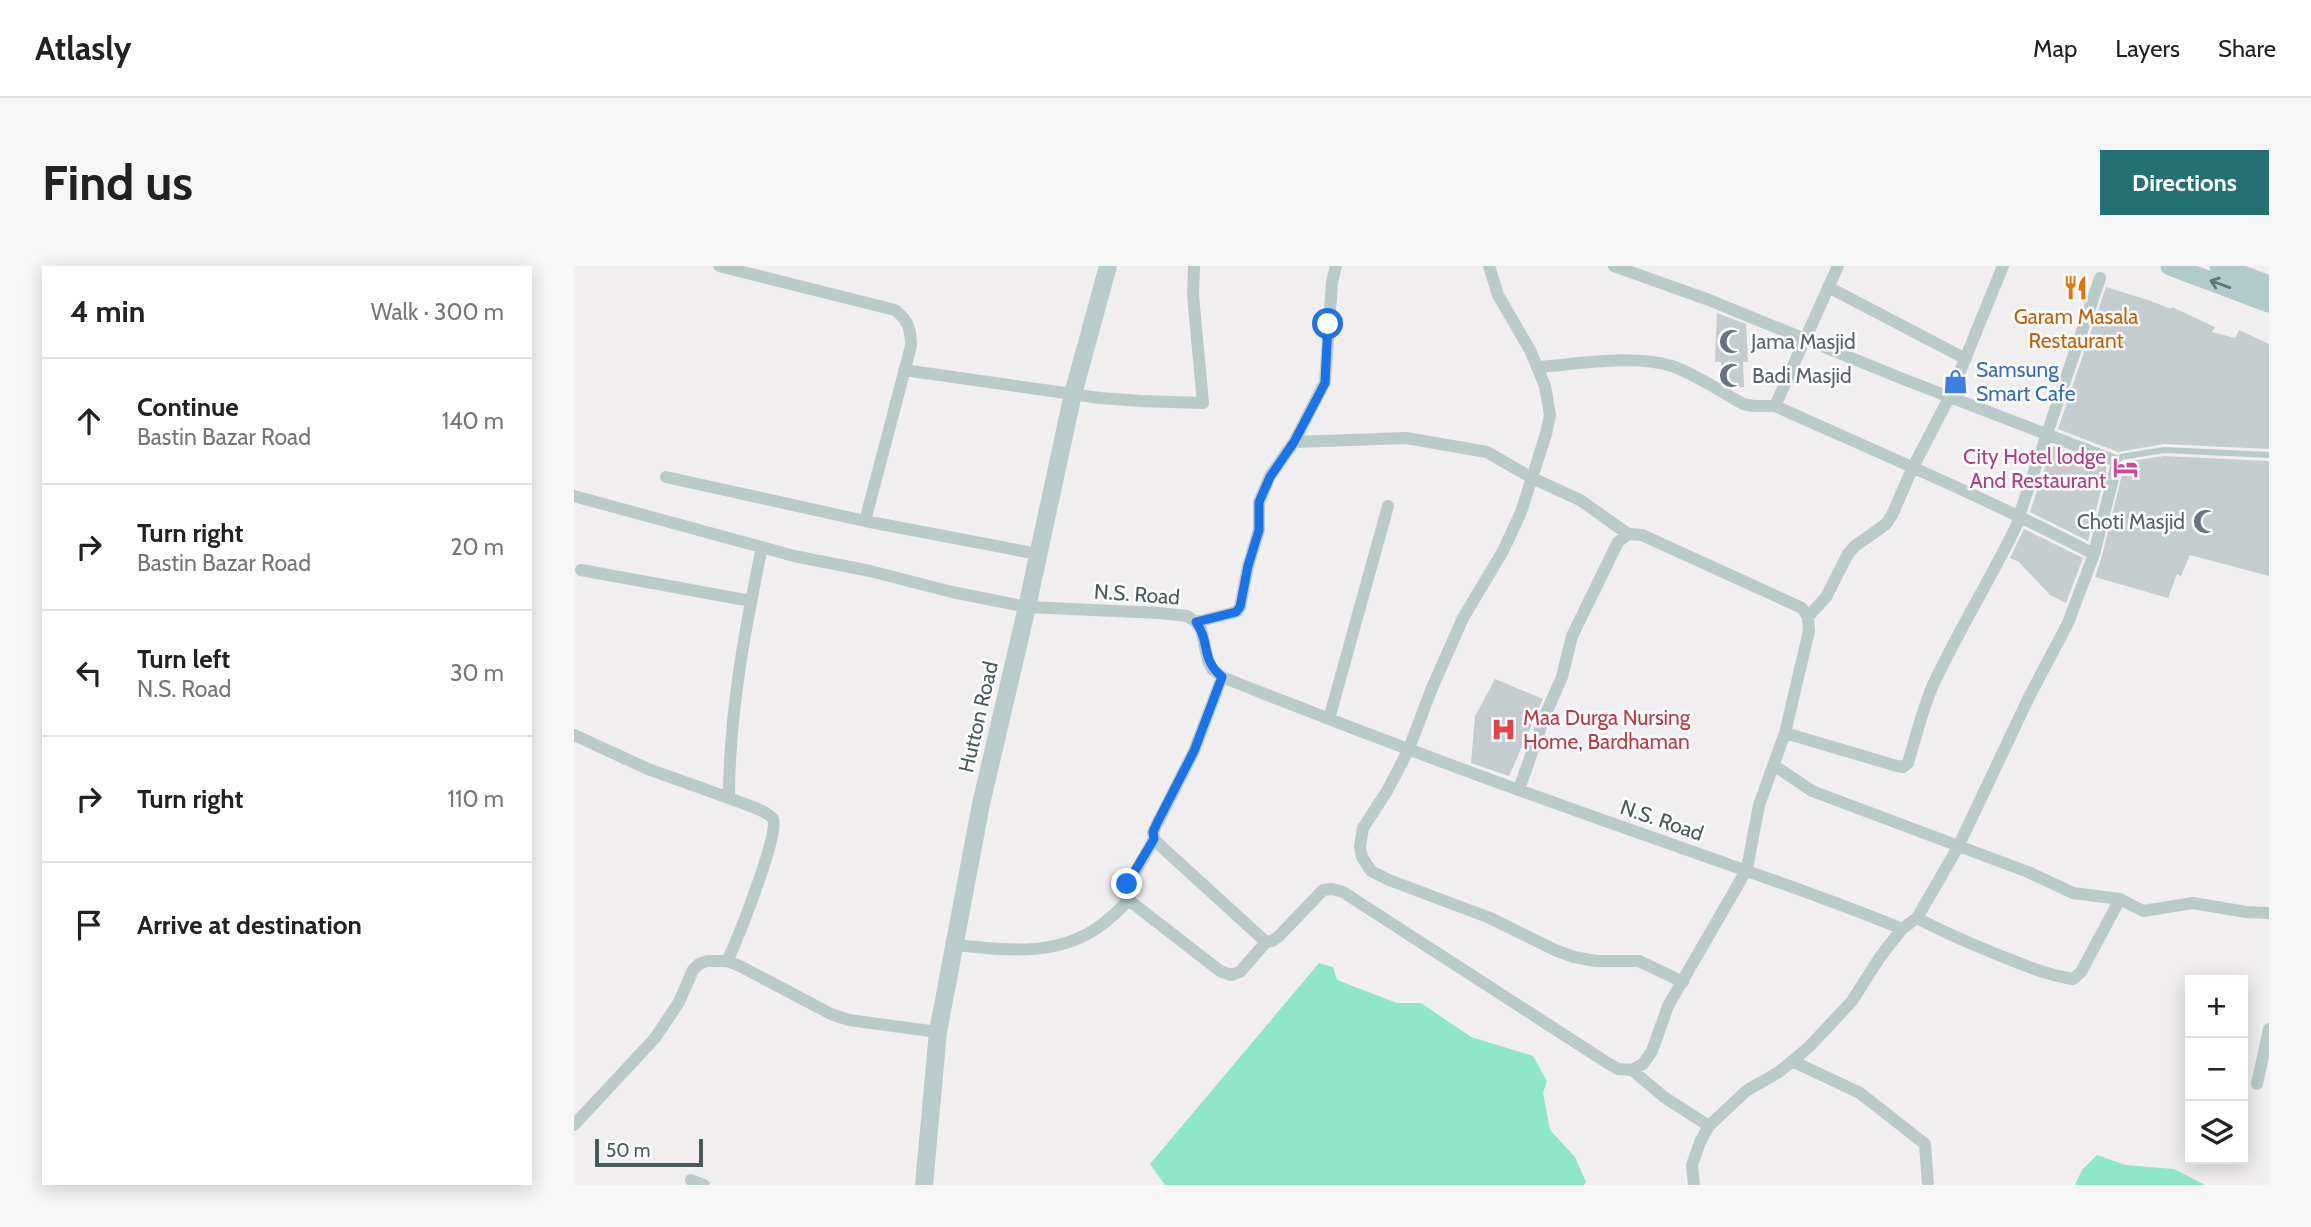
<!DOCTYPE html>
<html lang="en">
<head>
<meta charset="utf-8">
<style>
	body { margin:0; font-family:Cabin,sans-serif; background:#f6f6f6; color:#222 }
	.controls { position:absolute; right:21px; bottom:21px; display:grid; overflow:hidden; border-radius:0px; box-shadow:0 4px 18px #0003 }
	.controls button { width:63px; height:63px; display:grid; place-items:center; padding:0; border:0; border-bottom:2px solid #e0e0e0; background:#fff; color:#222; font:35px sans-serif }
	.scale { position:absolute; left:21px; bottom:18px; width:108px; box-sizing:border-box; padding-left:7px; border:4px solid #475a59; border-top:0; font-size:19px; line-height:24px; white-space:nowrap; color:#475a59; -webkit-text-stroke:5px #fff; paint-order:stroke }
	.stop { position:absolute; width:21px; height:21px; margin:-16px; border:5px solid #1a73e8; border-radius:50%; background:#fff }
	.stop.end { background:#1a73e8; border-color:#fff; box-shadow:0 2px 7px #0008 }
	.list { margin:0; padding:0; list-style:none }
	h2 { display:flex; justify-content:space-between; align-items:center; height:91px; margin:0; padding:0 28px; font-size:30px }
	h2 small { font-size:23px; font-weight:400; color:#767676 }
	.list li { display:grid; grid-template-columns:46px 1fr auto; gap:21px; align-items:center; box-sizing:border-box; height:126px; padding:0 28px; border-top:2px solid #e0e0e0 }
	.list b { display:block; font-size:26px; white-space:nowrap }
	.list p { margin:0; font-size:23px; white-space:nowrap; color:#767676 }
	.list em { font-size:23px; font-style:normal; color:#767676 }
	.icon { flex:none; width:38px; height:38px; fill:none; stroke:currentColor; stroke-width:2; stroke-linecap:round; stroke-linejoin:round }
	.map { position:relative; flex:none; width:1695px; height:919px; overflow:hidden; border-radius:0px }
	header { display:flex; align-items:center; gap:42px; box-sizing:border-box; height:98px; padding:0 35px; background:#fff; border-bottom:2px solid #e0e0e0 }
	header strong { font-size:33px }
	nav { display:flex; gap:38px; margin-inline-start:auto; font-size:24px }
	.intro { display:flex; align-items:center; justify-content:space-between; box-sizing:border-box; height:168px; padding:0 42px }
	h1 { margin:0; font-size:49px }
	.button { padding:18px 32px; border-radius:0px; background:#237173; color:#fff; font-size:24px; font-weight:700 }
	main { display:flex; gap:42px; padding:0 42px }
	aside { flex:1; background:#fff; border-radius:0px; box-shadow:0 4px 18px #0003 }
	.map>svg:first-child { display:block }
</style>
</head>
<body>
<header>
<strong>Atlasly</strong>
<nav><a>Map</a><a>Layers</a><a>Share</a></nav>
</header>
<div class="intro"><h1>Find us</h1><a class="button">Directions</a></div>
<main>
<aside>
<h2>4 min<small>Walk · 300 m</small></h2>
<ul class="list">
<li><svg class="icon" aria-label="ahead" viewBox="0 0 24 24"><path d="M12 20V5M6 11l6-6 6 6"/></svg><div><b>Continue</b><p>Bastin Bazar Road</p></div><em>140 m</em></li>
<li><svg class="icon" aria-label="right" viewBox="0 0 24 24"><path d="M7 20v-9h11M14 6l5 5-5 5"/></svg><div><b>Turn right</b><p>Bastin Bazar Road</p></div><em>20 m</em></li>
<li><svg class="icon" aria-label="left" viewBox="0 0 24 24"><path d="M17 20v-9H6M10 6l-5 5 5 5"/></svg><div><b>Turn left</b><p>N.S. Road</p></div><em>30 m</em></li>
<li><svg class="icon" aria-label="right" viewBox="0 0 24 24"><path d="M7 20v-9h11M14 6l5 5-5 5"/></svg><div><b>Turn right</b></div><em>110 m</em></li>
<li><svg class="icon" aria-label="arrive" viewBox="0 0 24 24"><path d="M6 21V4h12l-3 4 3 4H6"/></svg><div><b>Arrive at destination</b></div></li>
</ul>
</aside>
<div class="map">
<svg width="1695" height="919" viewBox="0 0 1695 919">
	<rect width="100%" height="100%" fill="#f0eeef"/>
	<!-- water -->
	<path fill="#8ee6c9" d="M745,697L759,701L763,714L823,737H847L897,771L959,790L973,815L969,827L976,864L1001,891L1012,916L1010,919H591L576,898Z
		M1523,889L1552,899L1600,903L1631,919H1501L1508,904Z"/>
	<!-- building -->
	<path fill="#c5cccd" d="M1532,21L1577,35L1597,43L1598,41L1641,61L1638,66L1661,72L1665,64L1695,78V183L1590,178L1544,186L1484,163Z
		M1143,47L1172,58L1174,96H1169L1170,121H1157L1147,115V96H1141Z
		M1478,180L1533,201L1514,275L1456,246Z
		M1590,190L1695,195V310L1616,289L1607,310L1603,308L1594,332L1521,311L1528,290L1551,196Z
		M1450,263L1509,292L1492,337L1476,329L1445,296L1436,292Z
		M921,413L969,433L935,510L897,497L901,450Z"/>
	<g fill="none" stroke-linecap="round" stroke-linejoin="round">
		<!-- lane -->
		<path stroke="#bacac9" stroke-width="6" d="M1542,195L1547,191L1590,184L1695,189"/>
		<!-- street -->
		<path stroke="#bacac9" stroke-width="12" d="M145,0L321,44C334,54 337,63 337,80L291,255
			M915,0L924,29L956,84L971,120L976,149L972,168L947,246L929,285L889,352L858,422L834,485L813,525L789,562L786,580L788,591L797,605L815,614L916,652L981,684L1000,691L1022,695H1065L1109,716
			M1040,0L1135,34L1329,113L1542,195V201L1520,288L1494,357L1455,431L1384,581L1343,652
			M1254,21L1392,93
			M964,101C1004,98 1059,88 1098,100C1123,109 1146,125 1169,138L1180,140H1201C1308,188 1416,234 1520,288
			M330,104L526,132L567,135L629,137L619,29L620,0
			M1201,140L1264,0
			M720,176L832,172L913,186L958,212L1006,234L1054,268
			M92,211L291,255L464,288
			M0,230L220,290L296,305L378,326L453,341L585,347L613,350L622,356L627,363L634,395L638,403L648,411C796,470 944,525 1094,577C1172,605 1251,631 1328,663L1343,652C1369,666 1395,677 1422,688C1447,698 1472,709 1499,713L1507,706L1546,633L1569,645L1619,637L1672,646L1695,647
			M7,304L177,335
			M1234,351L1252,331L1274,288L1281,280L1312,258L1318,249L1339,201L1376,130L1429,0
			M622,356L662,346L666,341L674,300L685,264V236L696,210L720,176L751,116L758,16L762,0
			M648,411L620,485L579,566L580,573L590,583L692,676L698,675L705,670L749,624L758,623L769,626L1032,796L1044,803L1058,804L1069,798L1078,785L1094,740L1173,603L1185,539L1211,467L1235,365L1234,351L1228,342L1068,269L1054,268L1044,276L998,370L988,411L972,447L945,523
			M755,453L814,240
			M1211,467L1323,500L1329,501L1334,497C1342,471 1348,444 1359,419C1386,361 1420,308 1447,250L1446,247L1526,12
			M0,469L74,503L155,532
			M1201,500L1238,525L1454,606L1499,627L1546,633
			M580,573L550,626L552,632L646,705L657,709L666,706L692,676
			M381,679C433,684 486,692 530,657C539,650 547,642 555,634
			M153,695C162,677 207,565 199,553C193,544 166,537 155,532C155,448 171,363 188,281
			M1218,795L1286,827L1351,878L1354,919
			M1058,804L1090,831L1135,860
			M1683,818L1695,763
			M0,859L81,772L105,736L119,704L125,698L133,695H153L166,700L257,748L275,754L364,766
			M117,914L130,919
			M1120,919L1118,899L1126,876L1135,860L1172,825L1205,806L1235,781L1278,735L1306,691L1328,663"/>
		<!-- secondary -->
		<path stroke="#b8cccb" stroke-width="18" d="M350,919L364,766L407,538L453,341L499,128L534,0"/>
		<!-- primary -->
		<path stroke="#afcbca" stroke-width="19" d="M1596,0L1695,37
			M1645,0L1695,19"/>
	</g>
	<!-- one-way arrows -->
	<defs><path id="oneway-shaft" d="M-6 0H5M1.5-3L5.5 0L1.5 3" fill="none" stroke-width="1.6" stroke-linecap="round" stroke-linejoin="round" transform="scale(1.75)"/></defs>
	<use stroke="#617675" href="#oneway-shaft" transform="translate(1646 18) rotate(-160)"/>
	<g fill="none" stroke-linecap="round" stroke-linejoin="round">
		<!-- route -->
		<path stroke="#1a73e8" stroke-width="9" d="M553,618L580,573L579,566L583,557L620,485L648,411C626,392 637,377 622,356L662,346L666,341L674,300L685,264V236L696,211L720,176L751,117L754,58"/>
	</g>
	<!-- icons -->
	<defs>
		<symbol id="restaurant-bare" viewBox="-9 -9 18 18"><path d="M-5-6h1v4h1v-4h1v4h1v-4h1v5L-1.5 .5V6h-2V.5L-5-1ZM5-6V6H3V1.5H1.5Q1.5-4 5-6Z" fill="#e8710a" stroke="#fff" stroke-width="2.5" paint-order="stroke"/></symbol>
		<symbol id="mosque-bare" viewBox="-9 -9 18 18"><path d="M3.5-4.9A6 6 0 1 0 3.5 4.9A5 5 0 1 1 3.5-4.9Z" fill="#6b7280" stroke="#fff" stroke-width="2.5" paint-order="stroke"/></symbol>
		<symbol id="shop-bare" viewBox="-9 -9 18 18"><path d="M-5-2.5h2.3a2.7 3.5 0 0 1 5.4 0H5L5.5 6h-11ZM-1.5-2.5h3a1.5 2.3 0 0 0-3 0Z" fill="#3f7fe0" stroke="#fff" stroke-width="2.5" paint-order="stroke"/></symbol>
		<symbol id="hotel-bare" viewBox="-9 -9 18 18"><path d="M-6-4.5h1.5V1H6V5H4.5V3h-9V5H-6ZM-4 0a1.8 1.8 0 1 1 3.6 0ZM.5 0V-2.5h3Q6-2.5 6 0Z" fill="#d1479c" stroke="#fff" stroke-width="2.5" paint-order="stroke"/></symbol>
		<symbol id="hospital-bare" viewBox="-9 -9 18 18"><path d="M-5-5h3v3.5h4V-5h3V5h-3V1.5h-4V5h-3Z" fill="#e0444e" stroke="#fff" stroke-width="2.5" paint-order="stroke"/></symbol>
	</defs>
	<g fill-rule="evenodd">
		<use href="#restaurant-bare" x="1484" y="4" width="35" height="35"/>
		<use href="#mosque-bare" x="1140" y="58" width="35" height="35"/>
		<use href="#mosque-bare" x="1140" y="92" width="35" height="35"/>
		<use href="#shop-bare" x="1364" y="98" width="35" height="35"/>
		<use href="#hotel-bare" x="1534" y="184" width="35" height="35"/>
		<use href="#mosque-bare" x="1614" y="238" width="35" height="35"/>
		<use href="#hospital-bare" x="912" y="446" width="35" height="35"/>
	</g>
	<g text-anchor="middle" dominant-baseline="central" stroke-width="5" stroke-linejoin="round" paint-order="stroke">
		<!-- food labels -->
		<g font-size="21" fill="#c56008" stroke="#fff">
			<text x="1502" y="50">Garam Masala<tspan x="1502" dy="24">Restaurant</tspan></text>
		</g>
		<!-- worship labels -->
		<g font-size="21" fill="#5b616d" stroke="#fff" text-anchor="start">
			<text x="1177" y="75">Jama Masjid</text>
			<text x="1178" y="109">Badi Masjid</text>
			<text x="1611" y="255" text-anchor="end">Choti Masjid</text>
		</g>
		<!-- shop labels -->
		<g font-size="21" fill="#366cbe" stroke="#fff" text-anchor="start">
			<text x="1402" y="103">Samsung<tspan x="1402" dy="24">Smart Cafe</tspan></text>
		</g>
		<!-- hotel labels -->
		<g font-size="21" fill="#b23c85" stroke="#fff" text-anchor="end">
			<text x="1532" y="190">City Hotel lodge<tspan x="1532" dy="24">And Restaurant</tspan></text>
		</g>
		<!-- street labels -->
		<g font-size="21" fill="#475a59" stroke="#fff">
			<text transform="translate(563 328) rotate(4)">N.S. Road</text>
			<text transform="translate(404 451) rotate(-77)">Hutton Road</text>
			<text transform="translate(1088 554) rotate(19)">N.S. Road</text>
		</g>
		<!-- health labels -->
		<g font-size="21" fill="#be3a42" stroke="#fff" text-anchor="start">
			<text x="949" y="451">Maa Durga Nursing<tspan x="949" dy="24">Home, Bardhaman</tspan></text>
		</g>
	</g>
</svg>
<div class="controls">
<button>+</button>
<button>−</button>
<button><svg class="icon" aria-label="layers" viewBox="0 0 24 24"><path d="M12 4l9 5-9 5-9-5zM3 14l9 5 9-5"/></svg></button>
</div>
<div class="scale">50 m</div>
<div class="stop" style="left:754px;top:58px"></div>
<div class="stop end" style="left:553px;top:618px"></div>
</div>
</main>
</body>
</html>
